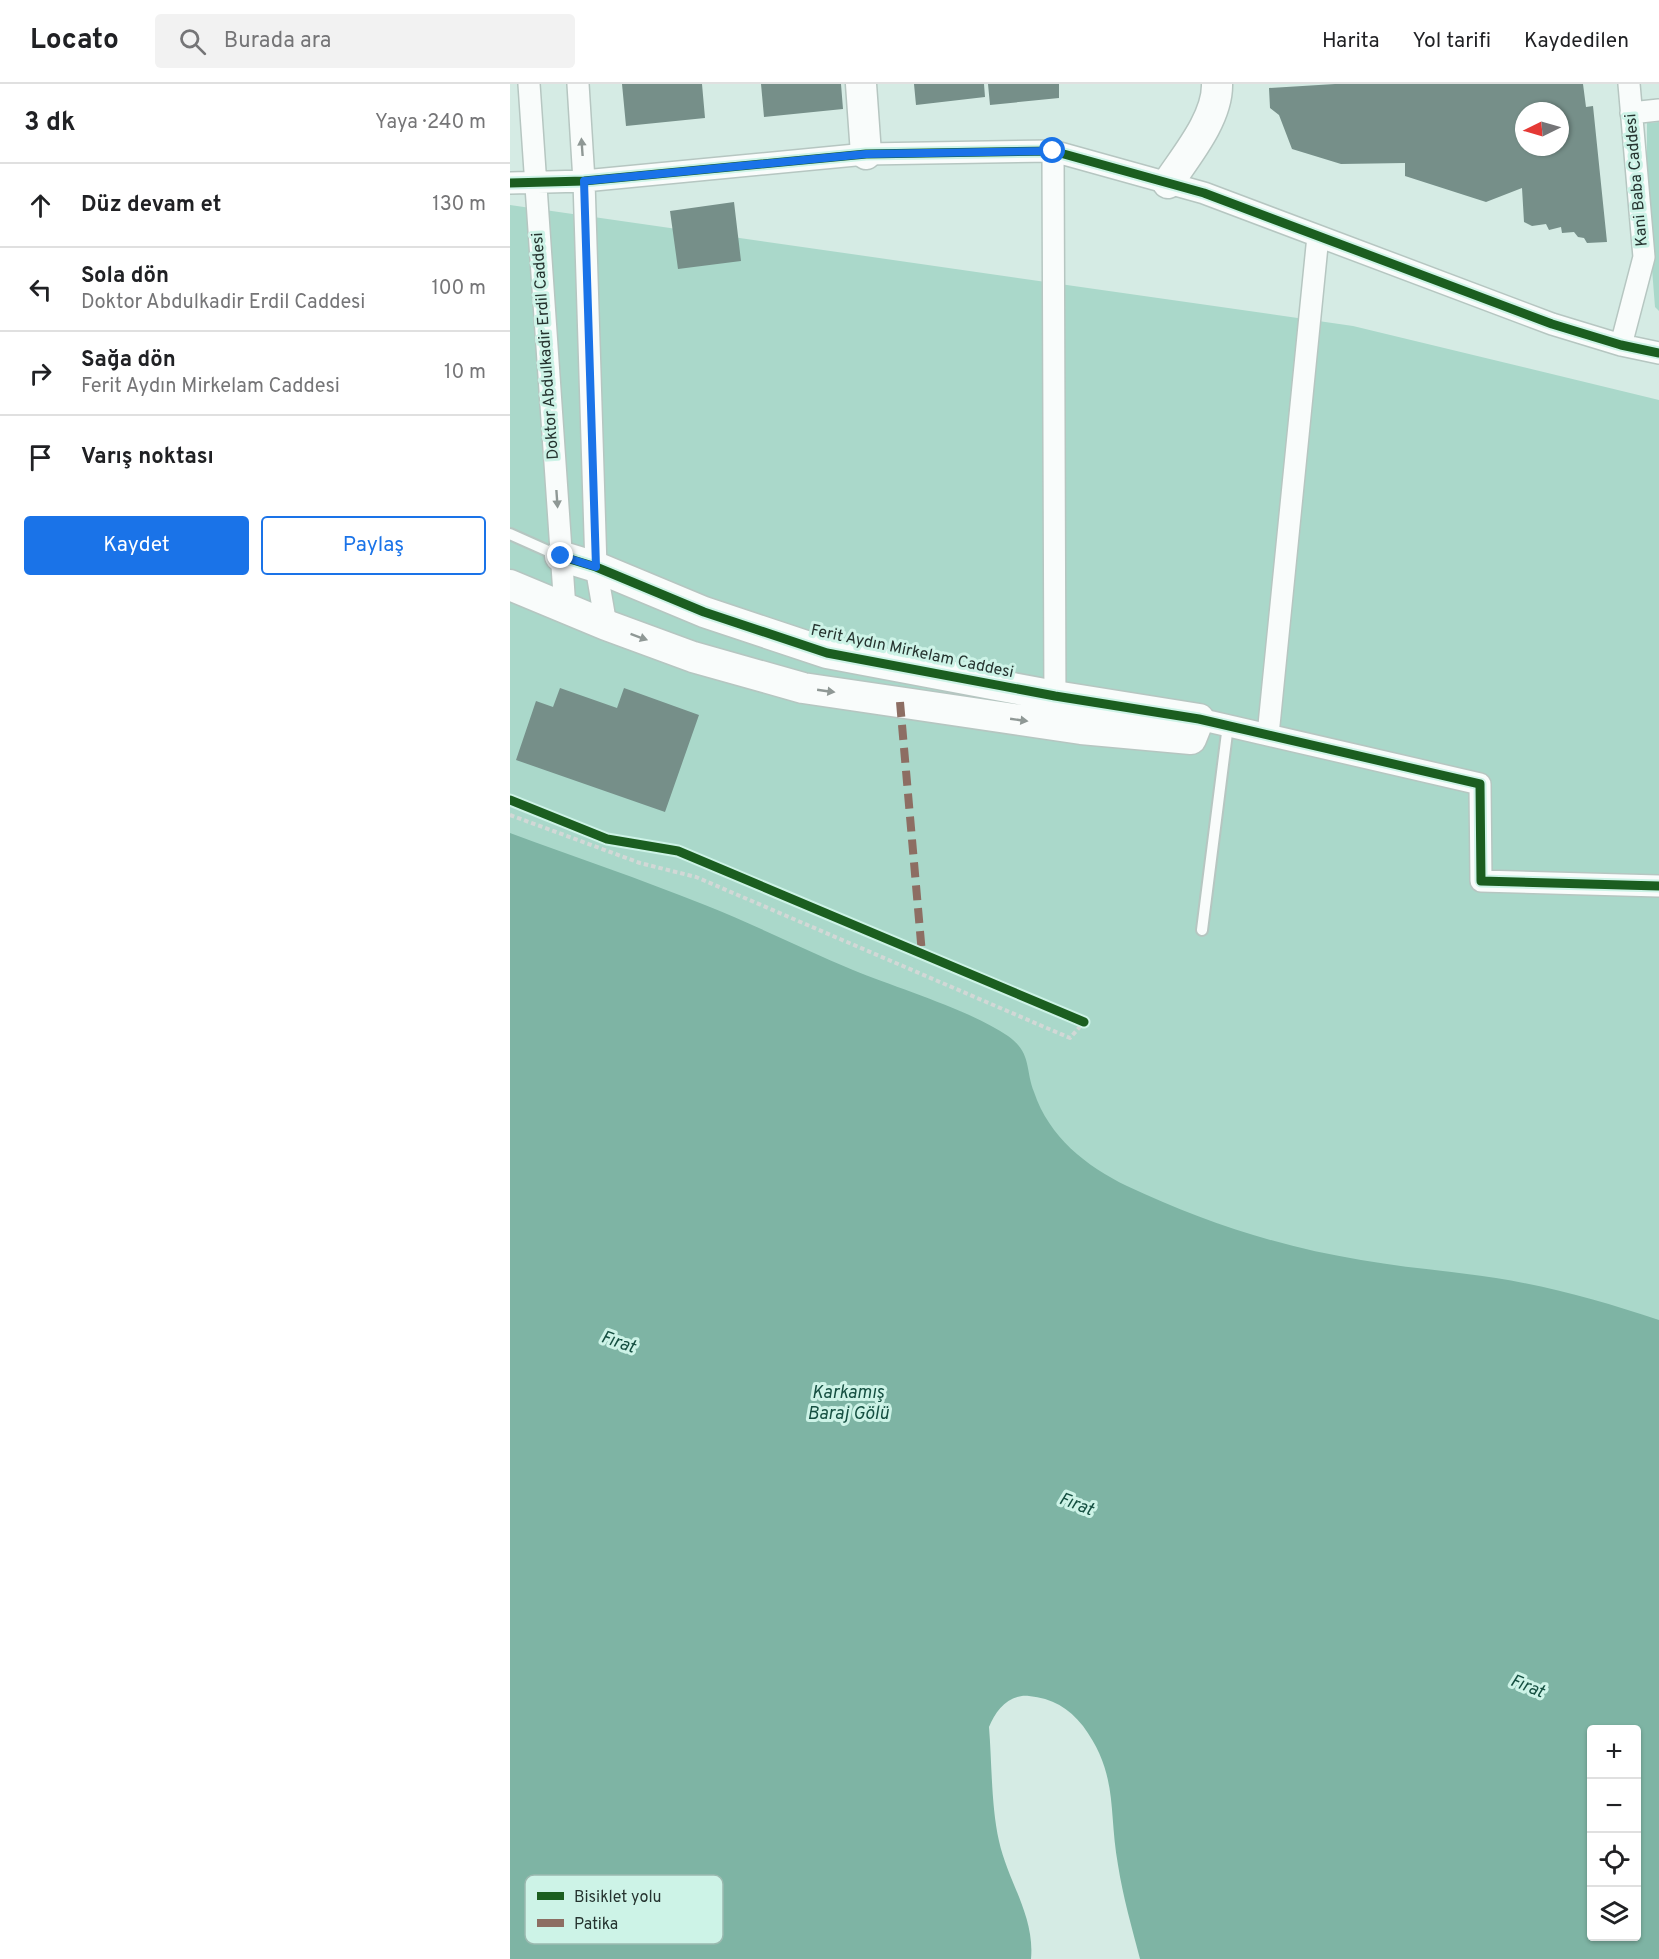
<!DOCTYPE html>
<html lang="tr">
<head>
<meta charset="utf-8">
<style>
	body { margin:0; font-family:Overpass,sans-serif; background:#f2f2f2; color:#202124 }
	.controls { position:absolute; right:18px; bottom:18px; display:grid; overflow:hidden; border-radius:6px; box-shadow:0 2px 4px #0004 }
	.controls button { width:54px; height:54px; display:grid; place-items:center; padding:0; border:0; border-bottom:2px solid #e0e0e0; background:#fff; color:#202124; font:30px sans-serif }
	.compass { position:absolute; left:1005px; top:18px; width:54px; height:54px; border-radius:50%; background:#fff; box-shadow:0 2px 4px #0004; rotate:265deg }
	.stop { position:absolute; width:18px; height:18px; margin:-14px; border:4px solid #1a73e8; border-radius:50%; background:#fff }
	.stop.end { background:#1a73e8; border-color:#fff; box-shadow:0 2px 6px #0008 }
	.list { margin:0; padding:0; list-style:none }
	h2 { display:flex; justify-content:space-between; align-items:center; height:78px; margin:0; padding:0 24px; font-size:26px }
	h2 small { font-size:20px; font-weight:400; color:#757577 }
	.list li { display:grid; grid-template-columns:39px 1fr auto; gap:18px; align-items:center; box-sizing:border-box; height:84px; padding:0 24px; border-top:2px solid #e0e0e0 }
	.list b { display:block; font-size:22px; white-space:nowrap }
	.list p { margin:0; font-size:20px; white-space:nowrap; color:#757577 }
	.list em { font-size:20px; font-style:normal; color:#757577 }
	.actions { display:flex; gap:12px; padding:18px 24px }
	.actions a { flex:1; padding:14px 0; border:2px solid #1a73e8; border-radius:6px; text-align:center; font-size:21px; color:#1a73e8 }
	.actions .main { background:#1a73e8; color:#fff }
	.icon { flex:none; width:33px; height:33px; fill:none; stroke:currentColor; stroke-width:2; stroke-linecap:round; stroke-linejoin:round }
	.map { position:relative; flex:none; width:1149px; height:1875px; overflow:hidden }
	header { display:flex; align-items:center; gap:36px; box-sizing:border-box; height:84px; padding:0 30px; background:#fff; border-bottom:2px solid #e0e0e0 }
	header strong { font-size:28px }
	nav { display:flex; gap:33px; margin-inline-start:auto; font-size:21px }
	.search { width:420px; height:54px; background:#f2f2f2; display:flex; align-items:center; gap:15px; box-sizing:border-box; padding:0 21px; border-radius:6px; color:#757577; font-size:22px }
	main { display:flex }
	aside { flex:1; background:#fff }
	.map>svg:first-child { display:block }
</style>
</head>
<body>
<header>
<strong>Locato</strong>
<div class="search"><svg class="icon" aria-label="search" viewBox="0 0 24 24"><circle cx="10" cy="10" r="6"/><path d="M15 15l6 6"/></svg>Burada ara</div>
<nav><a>Harita</a><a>Yol tarifi</a><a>Kaydedilen</a></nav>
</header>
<main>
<aside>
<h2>3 dk<small>Yaya · 240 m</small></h2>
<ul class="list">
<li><svg class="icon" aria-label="ahead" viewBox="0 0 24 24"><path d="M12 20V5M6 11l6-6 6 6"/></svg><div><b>Düz devam et</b></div><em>130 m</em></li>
<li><svg class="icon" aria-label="left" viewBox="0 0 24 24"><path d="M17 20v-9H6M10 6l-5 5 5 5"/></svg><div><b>Sola dön</b><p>Doktor Abdulkadir Erdil Caddesi</p></div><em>100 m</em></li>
<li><svg class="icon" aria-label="right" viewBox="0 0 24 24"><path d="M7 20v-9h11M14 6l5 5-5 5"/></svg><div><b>Sağa dön</b><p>Ferit Aydın Mirkelam Caddesi</p></div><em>10 m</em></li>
<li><svg class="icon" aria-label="arrive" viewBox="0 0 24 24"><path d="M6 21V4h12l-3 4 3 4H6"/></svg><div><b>Varış noktası</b></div></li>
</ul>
<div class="actions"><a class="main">Kaydet</a><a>Paylaş</a></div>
</aside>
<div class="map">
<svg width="1149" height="1875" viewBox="0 0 1149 1875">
	<rect width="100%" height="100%" fill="#d5ebe4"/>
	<!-- green -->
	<path fill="#aad8ca" d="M1149,38V227L1145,223L1137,121V39Z
		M0,121L843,242L1149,316V1334L0,866Z"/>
	<!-- water -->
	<path fill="#7eb4a4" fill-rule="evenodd" d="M0,749C65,773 130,795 195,821C245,841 293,865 343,886C389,905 458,925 498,952C522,969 515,985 524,1008C539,1053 576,1082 617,1102C691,1137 770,1163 851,1176C896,1184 941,1187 986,1194C1042,1203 1095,1218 1149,1236V1875H630C622,1844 613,1813 608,1781C598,1726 609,1691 573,1642C559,1624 542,1614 519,1612C499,1610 486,1626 479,1643C482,1680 481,1721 489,1757C498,1798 525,1832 521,1875H0ZM1082,1646H1126V1852H1082Z"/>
	<!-- building -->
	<path fill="#768f89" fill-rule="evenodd" d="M112,0H192L195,34L116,42Z
		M251,0H331L333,25L254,33Z
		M404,0H474L475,13L406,21Z
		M478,0H549V14L480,21Z
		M825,0H1073L1076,23L1083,22L1097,158L1077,159L1074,154L1068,153L1064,148L1052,149L1051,143L1039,146L1036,140L1022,142L1014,138L1012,104L976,118L895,92V79L831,80L782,65L769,31L760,24L759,4ZM1014,27H1050V63H1014Z
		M224,118L231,177L168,185L160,127Z
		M50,604L107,624L114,604L189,631L155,728L6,676L26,617L43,623Z"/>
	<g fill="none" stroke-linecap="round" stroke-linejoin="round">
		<defs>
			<path id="lane" d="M0,450L47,471
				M692,846L718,641"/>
			<path id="street" d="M19,0L55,525
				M68,0L74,97L86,483L96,541
				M1121,29L1149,26
				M543,67L545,624
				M0,99L74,97L356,70L543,67L694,109L1042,240L1111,261L1149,269
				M1111,261L1134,173L1119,0
				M689,635L970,700L971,797L1149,802
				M758,651L808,152"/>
			<path id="secondary" d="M351,0L356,70
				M658,99C676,72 708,34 707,0
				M0,501L96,541L183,573L293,604L571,645L681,655L689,635L545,612L317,569L194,528L86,483L50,472"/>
		</defs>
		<!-- lane casing -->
		<use href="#lane" stroke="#b6c6c1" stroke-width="14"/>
		<!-- street casing -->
		<use href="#street" stroke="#b6c6c1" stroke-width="24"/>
		<!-- secondary casing -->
		<use href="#secondary" stroke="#b6c6c1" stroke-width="33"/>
		<!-- path -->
		<path stroke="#d2d8d6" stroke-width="4" stroke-dasharray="4.5 3" stroke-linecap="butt" d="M0,731L130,779L186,793L560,954L574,938"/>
		<!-- lane -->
		<use href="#lane" stroke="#f9fcfb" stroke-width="10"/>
		<!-- street -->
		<use href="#street" stroke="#f9fcfb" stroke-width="21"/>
		<!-- secondary -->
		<use href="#secondary" stroke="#f9fcfb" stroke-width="30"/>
		<!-- quiet -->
		<path stroke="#8d6e63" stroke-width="8" stroke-dasharray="15 8" stroke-linecap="butt" d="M390,618L412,870"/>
		<defs>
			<path id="cycleway" d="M0,99L74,97L356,70L543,67L694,109L1042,240L1111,261L1149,269
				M50,472L86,483L194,528L317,569L545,612L689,635L970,700L971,797L1149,802
				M0,716L97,755L168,767L574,938"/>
		</defs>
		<!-- cycleway casing -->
		<use href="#cycleway" stroke="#cdf3e7" stroke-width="13"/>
		<!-- cycleway -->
		<use href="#cycleway" stroke="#1b5e20" stroke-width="9"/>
	</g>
	<!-- one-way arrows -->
	<defs><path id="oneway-solid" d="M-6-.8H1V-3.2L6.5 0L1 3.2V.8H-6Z" transform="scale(1.5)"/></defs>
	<g fill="#8f9895">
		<use href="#oneway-solid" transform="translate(72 63) rotate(-94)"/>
		<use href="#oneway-solid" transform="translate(47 415) rotate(86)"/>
		<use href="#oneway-solid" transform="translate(129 553) rotate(20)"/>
		<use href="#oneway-solid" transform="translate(316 607) rotate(8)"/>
		<use href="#oneway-solid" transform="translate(509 636) rotate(8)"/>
	</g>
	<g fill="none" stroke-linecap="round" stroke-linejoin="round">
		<!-- route -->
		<path stroke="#1a73e8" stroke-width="8" d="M51,472L86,483L74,97L356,70L543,67"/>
	</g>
	<g text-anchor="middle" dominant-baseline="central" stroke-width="6" stroke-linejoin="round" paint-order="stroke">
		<!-- street labels -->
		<g font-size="16" fill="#25332f" stroke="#cdf3e7">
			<text transform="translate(1127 96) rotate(-95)">Kani Baba Caddesi</text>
			<text transform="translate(36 262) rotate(-94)">Doktor Abdulkadir Erdil Caddesi</text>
			<text transform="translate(402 568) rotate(12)">Ferit Aydın Mirkelam Caddesi</text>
		</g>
		<!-- water labels -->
		<g font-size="18" font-style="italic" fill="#154f41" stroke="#cdf3e7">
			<text transform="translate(108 1259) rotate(19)">Fırat</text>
			<text x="338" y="1309">Karkamış<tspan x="338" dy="21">Baraj Gölü</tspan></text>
			<text transform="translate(566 1421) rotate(21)">Fırat</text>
			<text transform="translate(1017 1603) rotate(22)">Fırat</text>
		</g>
	</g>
	<!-- legend -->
	<rect x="15" y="1791" width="198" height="69" rx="9" fill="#cdf3e7" stroke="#9bb9b0" stroke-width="1.5"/>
	<rect x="27" y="1808" width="27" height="8" fill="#1b5e20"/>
	<rect x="27" y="1835" width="27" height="8" fill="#8d6e63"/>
	<g font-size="16" fill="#25332f">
		<text x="64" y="1818">Bisiklet yolu</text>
		<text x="64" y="1845">Patika</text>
	</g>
</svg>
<div class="controls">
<button>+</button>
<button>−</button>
<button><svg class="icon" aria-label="locate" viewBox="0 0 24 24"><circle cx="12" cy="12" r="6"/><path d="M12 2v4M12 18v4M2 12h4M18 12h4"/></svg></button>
<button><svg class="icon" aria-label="layers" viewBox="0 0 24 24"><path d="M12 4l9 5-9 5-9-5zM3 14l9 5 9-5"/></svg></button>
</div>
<svg class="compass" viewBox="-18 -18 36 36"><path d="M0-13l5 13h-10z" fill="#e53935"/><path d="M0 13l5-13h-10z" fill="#757577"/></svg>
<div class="stop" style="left:543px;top:67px"></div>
<div class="stop end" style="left:51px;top:472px"></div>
</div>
</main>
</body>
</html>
